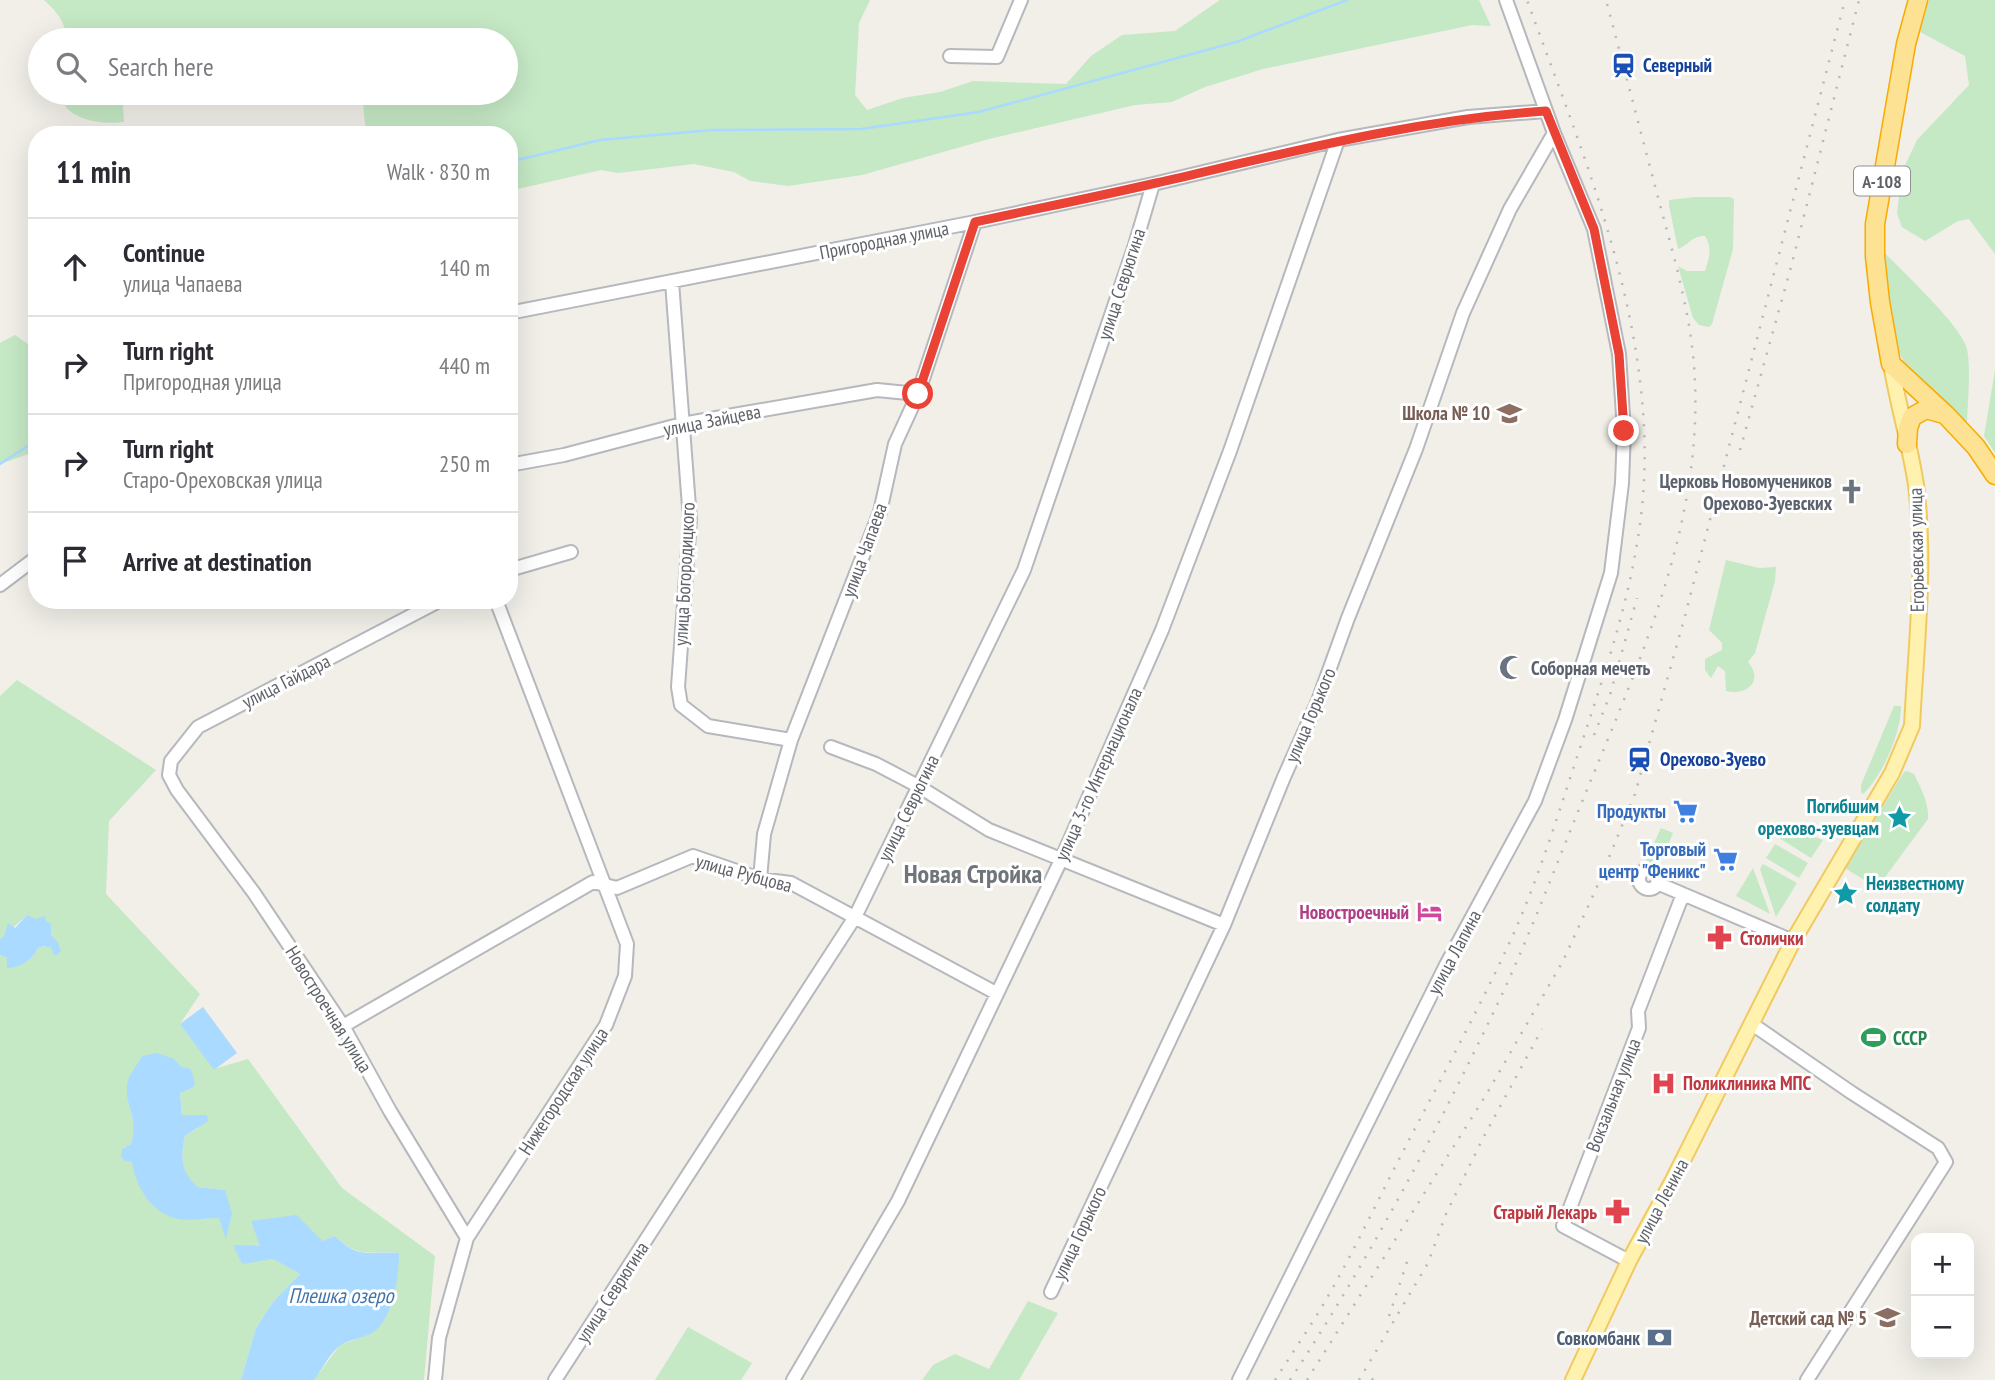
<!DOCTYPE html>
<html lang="en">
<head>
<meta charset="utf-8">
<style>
	body { margin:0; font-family:"PT Sans Narrow",sans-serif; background:#f7f7f7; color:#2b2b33 }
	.controls { position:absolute; right:21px; bottom:21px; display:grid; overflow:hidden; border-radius:14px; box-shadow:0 7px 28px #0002 }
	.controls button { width:63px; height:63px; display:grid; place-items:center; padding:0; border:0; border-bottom:2px solid #e1e1e2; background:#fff; color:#2b2b33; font:35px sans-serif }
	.stop { position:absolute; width:21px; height:21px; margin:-16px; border:5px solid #ea4335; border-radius:50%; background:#fff }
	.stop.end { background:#ea4335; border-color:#fff; box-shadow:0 2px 7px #0008 }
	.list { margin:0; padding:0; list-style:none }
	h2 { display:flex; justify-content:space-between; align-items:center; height:91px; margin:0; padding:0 28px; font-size:30px }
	h2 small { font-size:23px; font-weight:400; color:#7c7c81 }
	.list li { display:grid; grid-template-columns:46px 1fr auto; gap:21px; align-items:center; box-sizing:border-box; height:98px; padding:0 28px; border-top:2px solid #e1e1e2 }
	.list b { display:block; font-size:26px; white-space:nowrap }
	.list p { margin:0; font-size:23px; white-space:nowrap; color:#7c7c81 }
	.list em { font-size:23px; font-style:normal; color:#7c7c81 }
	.icon { flex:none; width:38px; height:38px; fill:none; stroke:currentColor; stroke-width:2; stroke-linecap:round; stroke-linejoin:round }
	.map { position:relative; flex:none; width:1995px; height:1380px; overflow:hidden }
	.search { position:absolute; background:#fff; box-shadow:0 7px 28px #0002; left:28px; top:28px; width:490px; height:77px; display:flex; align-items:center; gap:18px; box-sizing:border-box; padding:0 24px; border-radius:38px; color:#7c7c81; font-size:26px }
	.panel { position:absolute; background:#fff; box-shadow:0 7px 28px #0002; left:28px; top:126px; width:490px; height:483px; border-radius:28px }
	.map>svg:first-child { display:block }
</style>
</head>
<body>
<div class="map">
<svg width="1995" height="1380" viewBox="0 0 1995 1380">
	<rect width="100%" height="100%" fill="#f1efe8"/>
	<!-- green -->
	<path fill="#c5e8c5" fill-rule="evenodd" d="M44,0H870L859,23L855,95L867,110L903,98L940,92L973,81L1066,84L1091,56L1122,35L1175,31L1220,0H1479L1491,26L1472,25L1263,69L1205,87L1172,102L1135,105L989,139L862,175L788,186L750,181L734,172L694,164L618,173L601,170L509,191V135H366L363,102L356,93H506V40H275L248,34L182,35L165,40H66C66,22 57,12 44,0Z
		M1929,0H1995V254L1969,219L1958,221L1925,241L1902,227L1897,214L1902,172L1917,140L1969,85L1965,56L1920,32Z
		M61,93H122L124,122C102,125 62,120 61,93Z
		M1695,197H1730L1734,199L1733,249L1712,324L1709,327L1699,325L1693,318L1678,266L1687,271H1705C1709,258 1713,249 1705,236C1691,236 1689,245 1678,249L1669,205V200Z
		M1883,251C1902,271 1958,323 1966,346C1972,363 1967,407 1967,427C1949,409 1909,376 1900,354C1887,323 1887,285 1883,251Z
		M15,335L31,346L37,354V451L0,464V343Z
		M1995,370V453L1984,436Z
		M1726,560L1759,568L1776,567L1775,581L1755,653L1748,662C1765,682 1745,696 1726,691L1725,671L1718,666L1711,678L1705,670V659L1722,650V643L1709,630Z
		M17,680L156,770L109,821L106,894L200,994L180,1024L214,1069L248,1059L342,1188L435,1256L424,1380H314L340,1345L368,1335L389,1308L398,1253C367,1250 362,1260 335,1236L322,1241L251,1221L261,1246H234L242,1263L273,1259L300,1274L273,1302L256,1328L241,1380H0V955L7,958V967C21,967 32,961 38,948L44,946L51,948L57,941L51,935V924L26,916L0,939V696ZM174,1059L182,1067L192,1088L180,1093L182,1115L198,1128L185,1136C180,1158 181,1171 196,1187L225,1190L226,1237L219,1217L203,1219L132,1162L122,1149L131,1144L135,1132L128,1097Z
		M1894,706H1901C1902,731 1882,777 1863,794L1861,792V785Z
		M1907,771L1914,774C1921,789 1929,802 1928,819L1877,888L1845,868L1904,772Z
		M1786,827L1823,840L1811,858L1779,838Z
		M1661,828L1673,833L1659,866L1646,861Z
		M1775,844L1808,863L1799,878L1766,858Z
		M1763,864L1797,883L1776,917L1760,869Z
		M1753,868L1770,914L1736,896Z
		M1028,1301L1058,1313L1019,1380H922L933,1365L955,1354L989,1369Z
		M688,1327L752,1363L741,1380H655Z"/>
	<!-- water -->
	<path fill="#aadaff" d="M27,915L36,919L45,916L46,921L51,924V935L57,941L61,951L55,956L51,948L44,946L38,948C32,961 21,967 7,968V958L0,955V939L4,936L8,923L15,928Z
		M203,1007L237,1053L214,1070L180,1024Z
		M157,1053L174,1059L182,1067L191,1069L195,1083L192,1088L180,1093L182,1115H207L208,1121L185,1136C180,1158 181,1171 197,1187L225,1190L232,1213L226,1239L219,1218C207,1218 192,1221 179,1219C152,1214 136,1188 132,1162L125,1161L121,1157L122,1149L131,1144C140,1118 122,1102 128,1081C130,1073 138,1064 142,1056Z
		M297,1215L322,1241L335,1236C362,1261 367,1250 399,1253C399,1278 393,1320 372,1333C362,1339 350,1339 341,1345C330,1352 322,1370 314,1380H241L256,1328L273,1302L300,1274L273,1259L242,1264L233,1245L260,1246L251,1221Z"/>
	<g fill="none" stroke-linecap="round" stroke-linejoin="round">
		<!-- stream -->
		<path stroke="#aadaff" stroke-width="2.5" d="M509,162L600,140L712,130L861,129L979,112L1236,42L1347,0
			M0,464L37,440"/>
		<defs>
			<path id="minor" d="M950,56L997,57L1021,0
				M672,282L690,520L678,687L681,705L708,726L791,740
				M509,313L975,222L1153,184L1338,140L1468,117L1546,111
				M509,465L564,455L682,424L877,390L918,394
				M509,570L571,552
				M0,585L37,557
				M441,600L198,727L171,761L169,775L177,790L254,893L343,1026L390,1111L467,1238
				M831,747L876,764L918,786L989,830L1224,925
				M1639 879a10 10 0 1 1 20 0a10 10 0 1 1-20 0Z
				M760,879L764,834L791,740L880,512L895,444L918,394L975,222
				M1657,883L1793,941
				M1752,1024L1852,1093L1938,1148L1946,1162L1807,1380
				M343,1026L593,882L617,888L693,856L760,879L791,883L996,993
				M1629,1261L1563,1226L1639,1028L1638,1011L1683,894
				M1051,1292L1224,925L1284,777L1318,701L1348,618L1416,449L1463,313L1510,209L1554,133
				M435,1380L439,1338L467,1238L606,1025L625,976L627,944L496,600
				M555,1380L855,917L1024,570L1135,245L1153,184
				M793,1380L898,1201L1061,860L1162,630L1230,451L1338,140
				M1239,1380L1446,965L1535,801L1565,720L1611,573L1622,483L1624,431L1619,354L1594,229L1554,133L1506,0"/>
			<path id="major" d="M1573,1380L1629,1261L1673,1180L1793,941L1892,773L1912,726C1916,647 1926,564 1916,485C1910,445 1898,405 1891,364"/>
			<path id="highway" d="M1918,0L1906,44L1875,224V256L1880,302L1891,364L1946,415L1976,447L1995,475
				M1907,444L1908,428L1912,417L1926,409L1944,414"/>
		</defs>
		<!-- minor casing -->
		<use href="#minor" stroke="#b5b8bc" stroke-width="16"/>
		<!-- major casing -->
		<use href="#major" stroke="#f2c960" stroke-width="18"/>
		<!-- highway casing -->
		<use href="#highway" stroke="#f9ab00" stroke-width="21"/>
		<!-- minor -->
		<use href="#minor" stroke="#fff" stroke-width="12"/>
		<!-- major -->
		<use href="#major" stroke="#fff2af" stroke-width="14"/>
		<!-- highway -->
		<use href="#highway" stroke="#fde293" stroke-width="18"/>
		<!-- rail -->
		<path stroke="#b6b7b8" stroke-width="2.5" stroke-dasharray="2 9" stroke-linecap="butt" d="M1740,450L1791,267L1859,0
			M1594,735L1610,695L1637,598
			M1389,1316L1408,1259
			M1275,1380C1291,1355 1308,1330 1323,1305C1354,1252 1380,1195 1409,1140C1444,1073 1481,1005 1513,935C1541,872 1561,805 1583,739C1617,636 1650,539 1644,428C1637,280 1577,138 1527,0
			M1290,1380C1369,1260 1436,1132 1498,1003C1530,935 1556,865 1584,797C1638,665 1701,529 1695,383C1693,321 1675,261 1659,201C1641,134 1624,67 1606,0
			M1307,1380L1486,1095L1563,961L1596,889L1635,794L1685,616L1845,0
			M1359,1380L1428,1263L1446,1214L1482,1140L1542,1029
			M1372,1380L1376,1374"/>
	</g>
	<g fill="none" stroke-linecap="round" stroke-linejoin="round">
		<!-- route -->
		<path stroke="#ea4335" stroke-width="9" d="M918,394L975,222C1035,209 1096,197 1156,183C1287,153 1411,120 1546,111L1594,229L1619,354L1624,431"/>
	</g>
	<!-- icons -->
	<defs>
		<symbol id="station-bare" viewBox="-9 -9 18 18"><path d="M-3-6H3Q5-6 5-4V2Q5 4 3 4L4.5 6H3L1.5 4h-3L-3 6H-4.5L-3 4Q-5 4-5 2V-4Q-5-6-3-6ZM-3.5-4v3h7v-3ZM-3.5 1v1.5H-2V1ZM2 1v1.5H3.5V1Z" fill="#1a4fb4" stroke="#fff" stroke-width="2.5" paint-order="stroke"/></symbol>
		<symbol id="school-bare" viewBox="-9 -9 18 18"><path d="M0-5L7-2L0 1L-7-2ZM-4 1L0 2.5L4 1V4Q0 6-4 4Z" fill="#8d6e63" stroke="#fff" stroke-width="2.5" paint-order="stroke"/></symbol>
		<symbol id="church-bare" viewBox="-9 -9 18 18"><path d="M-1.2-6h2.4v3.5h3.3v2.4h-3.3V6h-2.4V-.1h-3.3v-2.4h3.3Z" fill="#6b7280" stroke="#fff" stroke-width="2.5" paint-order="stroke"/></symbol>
		<symbol id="mosque-bare" viewBox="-9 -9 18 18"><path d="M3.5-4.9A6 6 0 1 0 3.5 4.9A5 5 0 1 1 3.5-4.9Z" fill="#6b7280" stroke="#fff" stroke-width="2.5" paint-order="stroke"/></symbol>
		<symbol id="supermarket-bare" viewBox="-9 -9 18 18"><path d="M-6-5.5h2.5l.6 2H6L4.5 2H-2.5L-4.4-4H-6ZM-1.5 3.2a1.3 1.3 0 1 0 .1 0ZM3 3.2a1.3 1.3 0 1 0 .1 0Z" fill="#3f7fe0" stroke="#fff" stroke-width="2.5" paint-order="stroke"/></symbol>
		<symbol id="sight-bare" viewBox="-9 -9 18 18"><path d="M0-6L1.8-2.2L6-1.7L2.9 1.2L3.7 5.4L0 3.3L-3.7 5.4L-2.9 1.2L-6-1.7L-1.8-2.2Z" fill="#0f9aa8" stroke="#fff" stroke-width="2.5" paint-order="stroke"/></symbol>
		<symbol id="hotel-bare" viewBox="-9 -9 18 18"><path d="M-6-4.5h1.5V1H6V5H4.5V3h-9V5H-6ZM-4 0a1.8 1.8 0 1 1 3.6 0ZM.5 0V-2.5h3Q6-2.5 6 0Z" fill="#d1479c" stroke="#fff" stroke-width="2.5" paint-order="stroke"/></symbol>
		<symbol id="pharmacy-bare" viewBox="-9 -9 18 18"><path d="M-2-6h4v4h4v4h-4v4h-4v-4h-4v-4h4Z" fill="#e0444e" stroke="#fff" stroke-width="2.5" paint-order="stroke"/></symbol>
		<symbol id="stadium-bare" viewBox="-9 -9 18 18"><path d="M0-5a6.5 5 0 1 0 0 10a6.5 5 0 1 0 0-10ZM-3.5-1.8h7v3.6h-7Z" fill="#2e9e5b" stroke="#fff" stroke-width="2.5" paint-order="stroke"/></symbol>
		<symbol id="hospital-bare" viewBox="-9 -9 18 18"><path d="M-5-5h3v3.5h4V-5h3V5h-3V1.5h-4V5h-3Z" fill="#e0444e" stroke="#fff" stroke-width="2.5" paint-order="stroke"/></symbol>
		<symbol id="bank-bare" viewBox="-9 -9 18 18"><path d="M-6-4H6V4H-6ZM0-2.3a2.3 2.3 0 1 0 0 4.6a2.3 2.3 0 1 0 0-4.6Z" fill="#5c6f8a" stroke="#fff" stroke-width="2.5" paint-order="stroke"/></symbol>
	</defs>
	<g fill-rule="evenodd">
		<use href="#station-bare" x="1606" y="48" width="35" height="35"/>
		<use href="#school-bare" x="1492" y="396" width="35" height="35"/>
		<use href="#church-bare" x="1834" y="474" width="35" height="35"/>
		<use href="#mosque-bare" x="1494" y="650" width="35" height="35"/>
		<use href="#station-bare" x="1622" y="742" width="35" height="35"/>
		<use href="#supermarket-bare" x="1668" y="794" width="35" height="35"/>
		<use href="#sight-bare" x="1882" y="800" width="35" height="35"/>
		<use href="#supermarket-bare" x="1708" y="842" width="35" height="35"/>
		<use href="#sight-bare" x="1828" y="876" width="35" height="35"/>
		<use href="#hotel-bare" x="1412" y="894" width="35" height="35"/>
		<use href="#pharmacy-bare" x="1702" y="920" width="35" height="35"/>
		<use href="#stadium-bare" x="1856" y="1020" width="35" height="35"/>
		<use href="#hospital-bare" x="1646" y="1066" width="35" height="35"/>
		<use href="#pharmacy-bare" x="1600" y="1194" width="35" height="35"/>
		<use href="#school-bare" x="1870" y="1300" width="35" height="35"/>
		<use href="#bank-bare" x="1642" y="1320" width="35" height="35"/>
	</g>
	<g text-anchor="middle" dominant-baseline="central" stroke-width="6" stroke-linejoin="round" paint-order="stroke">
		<!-- shield labels -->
		<rect fill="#fff" stroke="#8f9295" stroke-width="2" x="1854" y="166.5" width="56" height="29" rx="5"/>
		<g font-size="18" font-weight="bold" fill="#5f6368">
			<text x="1882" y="181">А-108</text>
		</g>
		<!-- transit labels -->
		<g font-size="19" font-weight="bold" fill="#164399" stroke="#fff" text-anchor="start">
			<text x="1643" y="65">Северный</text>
			<text x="1660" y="759">Орехово-Зуево</text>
		</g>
		<!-- street labels -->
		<g font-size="19" fill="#5f6368" stroke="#fff">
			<text transform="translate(884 240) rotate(-11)">Пригородная улица</text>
			<text transform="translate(1121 284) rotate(-72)">улица Севрюгина</text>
			<text transform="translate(712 420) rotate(-11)">улица Зайцева</text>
			<text transform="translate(864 550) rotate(-70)">улица Чапаева</text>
			<text transform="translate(1916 550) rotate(-91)">Егорьевская улица</text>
			<text transform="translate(684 574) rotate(-87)">улица Богородицкого</text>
			<text transform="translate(286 681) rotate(-27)">улица Гайдара</text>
			<text transform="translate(1310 715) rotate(-67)">улица Горького</text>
			<text transform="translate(1098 774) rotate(-66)">улица 3-го Интернационала</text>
			<text transform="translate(908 808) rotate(-64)">улица Севрюгина</text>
			<text transform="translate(744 873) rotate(15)">улица Рубцова</text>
			<text transform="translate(1454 952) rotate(-62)">улица Лапина</text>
			<text transform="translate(329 1009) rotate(58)">Новостроечная улица</text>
			<text transform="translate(563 1091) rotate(-57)">Нижегородская улица</text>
			<text transform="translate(1613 1095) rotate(-69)">Вокзальная улица</text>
			<text transform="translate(1661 1201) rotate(-62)">улица Ленина</text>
			<text transform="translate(1079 1233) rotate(-65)">улица Горького</text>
			<text transform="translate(612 1292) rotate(-57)">улица Севрюгина</text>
		</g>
		<!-- education labels -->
		<g font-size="19" font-weight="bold" fill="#785e54" stroke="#fff" text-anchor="end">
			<text x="1490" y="413">Школа № 10</text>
			<text x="1867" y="1318">Детский сад № 5</text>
		</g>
		<!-- worship labels -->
		<g font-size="19" font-weight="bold" fill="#5b616d" stroke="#fff" text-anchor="end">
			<text x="1832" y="481">Церковь Новомучеников<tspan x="1832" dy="22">Орехово-Зуевских</tspan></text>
			<text x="1531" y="668" text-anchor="start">Соборная мечеть</text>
		</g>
		<!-- culture labels -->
		<g font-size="19" font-weight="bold" fill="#0d838f" stroke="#fff" text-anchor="end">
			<text x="1879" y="806">Погибшим<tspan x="1879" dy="22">орехово-зуевцам</tspan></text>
			<text x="1866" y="883" text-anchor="start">Неизвестному<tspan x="1866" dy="22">солдату</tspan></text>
		</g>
		<!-- shop labels -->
		<g font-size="19" font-weight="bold" fill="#366cbe" stroke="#fff" text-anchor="end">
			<text x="1666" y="811">Продукты</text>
			<text x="1706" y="849">Торговый<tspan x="1706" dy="22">центр "Феникс"</tspan></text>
		</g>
		<!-- hotel labels -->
		<g font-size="19" font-weight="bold" fill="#b23c85" stroke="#fff" text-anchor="end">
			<text x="1409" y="912">Новостроечный</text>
		</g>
		<!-- health labels -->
		<g font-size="19" font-weight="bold" fill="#be3a42" stroke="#fff" text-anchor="start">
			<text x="1740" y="938">Столички</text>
			<text x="1683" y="1083">Поликлиника МПС</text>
			<text x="1597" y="1212" text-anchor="end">Старый Лекарь</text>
		</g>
		<!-- leisure labels -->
		<g font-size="19" font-weight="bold" fill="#27864d" stroke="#fff" text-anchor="start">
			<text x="1893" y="1038">СССР</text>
		</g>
		<!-- service labels -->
		<g font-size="19" font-weight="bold" fill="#4e5e75" stroke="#fff" text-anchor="end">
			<text x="1640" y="1338">Совкомбанк</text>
		</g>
		<!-- water labels -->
		<g font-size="21" font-style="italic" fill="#4174aa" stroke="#fff">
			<text x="341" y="1295">Плешка озеро</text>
		</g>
		<!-- district labels -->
		<g font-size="26" font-weight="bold" fill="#70757a" stroke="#fff">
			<text x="973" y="873">Новая Стройка</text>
		</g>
	</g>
</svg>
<div class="controls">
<button>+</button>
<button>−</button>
</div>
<div class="stop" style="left:918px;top:394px"></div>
<div class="stop end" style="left:1624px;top:431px"></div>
<div class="search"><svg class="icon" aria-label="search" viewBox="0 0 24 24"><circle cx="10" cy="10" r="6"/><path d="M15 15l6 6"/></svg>Search here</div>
<section class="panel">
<h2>11 min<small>Walk · 830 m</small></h2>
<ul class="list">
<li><svg class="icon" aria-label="ahead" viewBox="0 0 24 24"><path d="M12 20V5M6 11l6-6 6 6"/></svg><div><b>Continue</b><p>улица Чапаева</p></div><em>140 m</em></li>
<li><svg class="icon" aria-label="right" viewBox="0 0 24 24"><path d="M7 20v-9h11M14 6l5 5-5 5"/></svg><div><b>Turn right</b><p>Пригородная улица</p></div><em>440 m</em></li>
<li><svg class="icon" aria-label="right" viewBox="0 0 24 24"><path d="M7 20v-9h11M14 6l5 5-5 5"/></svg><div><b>Turn right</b><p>Старо-Ореховская улица</p></div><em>250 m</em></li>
<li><svg class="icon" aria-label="arrive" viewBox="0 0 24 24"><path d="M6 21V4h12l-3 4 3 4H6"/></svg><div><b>Arrive at destination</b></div></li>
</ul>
</section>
</div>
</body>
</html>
